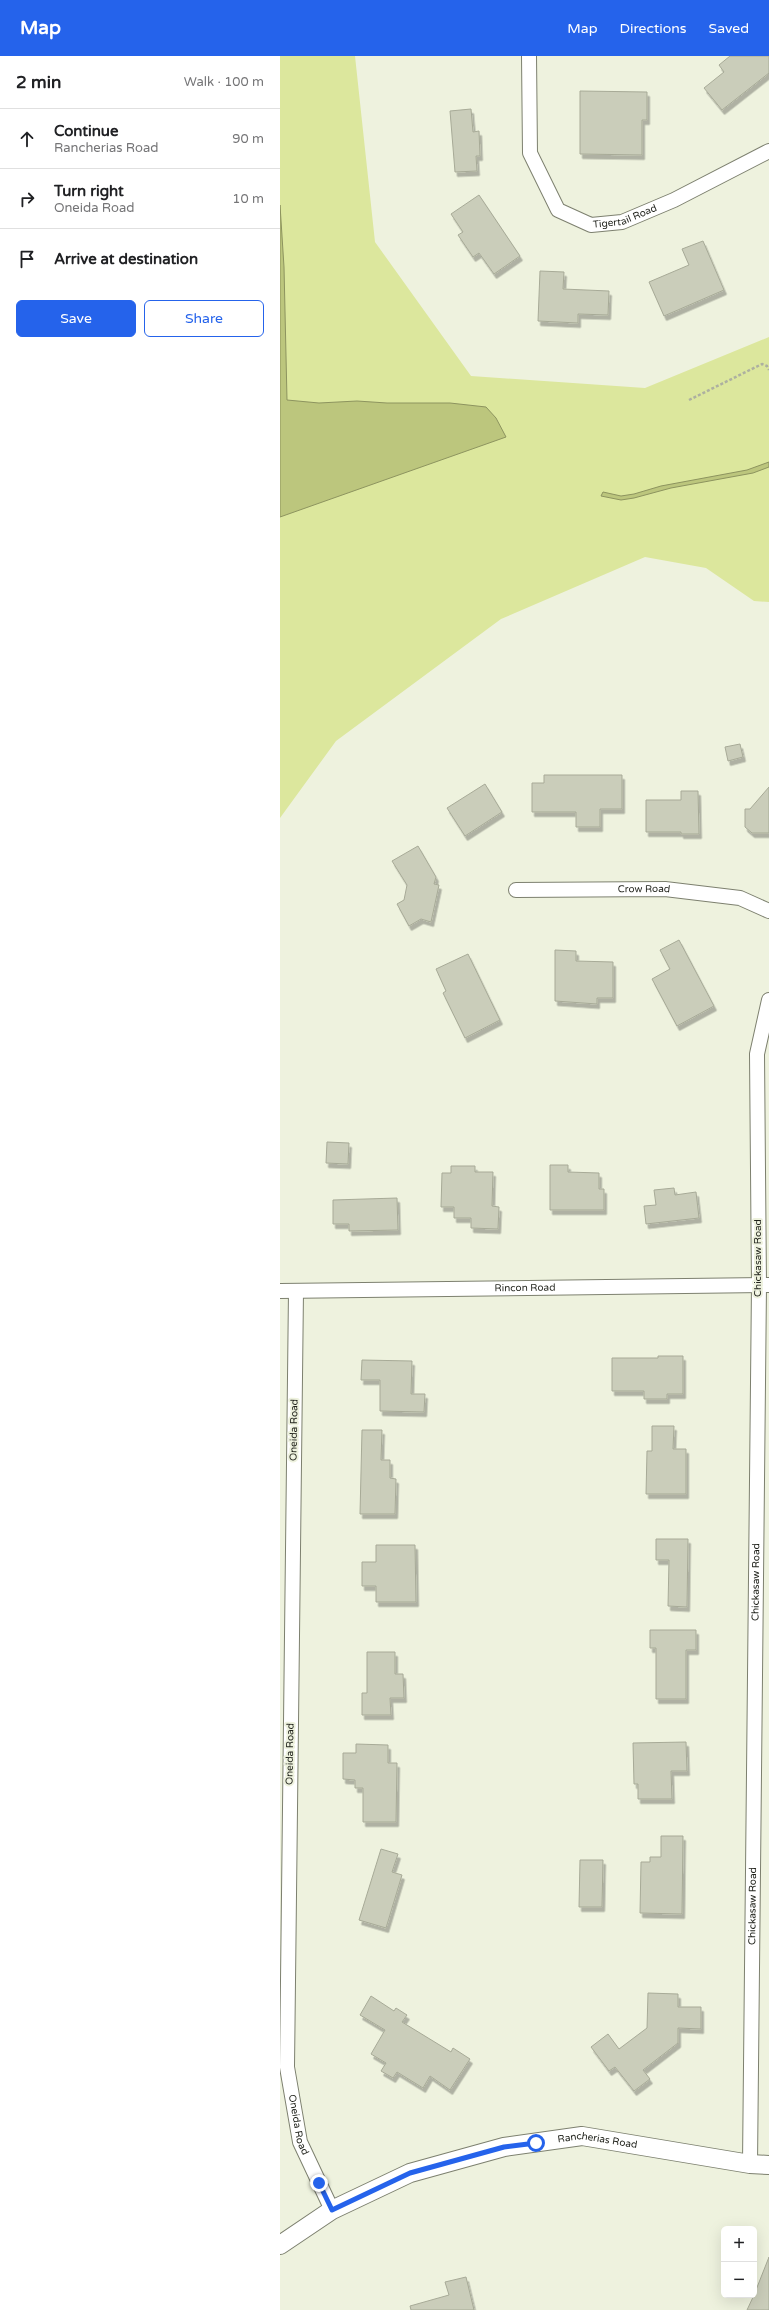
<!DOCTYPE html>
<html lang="en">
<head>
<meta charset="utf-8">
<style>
	body { margin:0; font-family:"Varela Round",sans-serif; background:#f6f6f6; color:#202124 }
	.controls { position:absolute; right:12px; bottom:12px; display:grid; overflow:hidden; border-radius:6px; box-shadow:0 4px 16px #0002 }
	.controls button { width:36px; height:36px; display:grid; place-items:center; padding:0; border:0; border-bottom:1px solid #e0e0e0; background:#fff; color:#202124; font:20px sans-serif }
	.stop { position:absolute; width:12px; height:12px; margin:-9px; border:3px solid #2563eb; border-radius:50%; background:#fff }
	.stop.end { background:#2563eb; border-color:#fff; box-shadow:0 1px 4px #0008 }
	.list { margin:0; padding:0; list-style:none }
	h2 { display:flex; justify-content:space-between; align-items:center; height:52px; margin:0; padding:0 16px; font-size:17px }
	h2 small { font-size:13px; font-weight:400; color:#757577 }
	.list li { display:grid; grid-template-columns:26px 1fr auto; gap:12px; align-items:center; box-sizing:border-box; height:60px; padding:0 16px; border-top:1px solid #e0e0e0 }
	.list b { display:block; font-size:15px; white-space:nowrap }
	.list p { margin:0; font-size:13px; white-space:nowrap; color:#757577 }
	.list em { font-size:13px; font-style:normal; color:#757577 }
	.actions { display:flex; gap:8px; padding:12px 16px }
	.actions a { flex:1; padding:9px 0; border:1px solid #2563eb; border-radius:6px; text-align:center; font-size:14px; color:#2563eb }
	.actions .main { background:#2563eb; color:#fff }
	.icon { flex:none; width:22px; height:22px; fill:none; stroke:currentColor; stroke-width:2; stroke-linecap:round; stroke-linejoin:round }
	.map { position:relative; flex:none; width:489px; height:2254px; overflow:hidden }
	header { display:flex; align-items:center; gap:24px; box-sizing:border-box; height:56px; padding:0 20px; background:#2563eb; color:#fff }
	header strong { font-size:19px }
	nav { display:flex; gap:22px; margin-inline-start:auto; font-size:14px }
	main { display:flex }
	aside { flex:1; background:#fff }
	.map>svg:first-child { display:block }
</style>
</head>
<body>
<header>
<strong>Map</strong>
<nav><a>Map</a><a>Directions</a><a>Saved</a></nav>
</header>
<main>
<aside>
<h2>2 min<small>Walk · 100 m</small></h2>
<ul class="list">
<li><svg class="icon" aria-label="ahead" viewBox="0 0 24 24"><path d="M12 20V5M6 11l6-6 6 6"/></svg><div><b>Continue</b><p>Rancherias Road</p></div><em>90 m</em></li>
<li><svg class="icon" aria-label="right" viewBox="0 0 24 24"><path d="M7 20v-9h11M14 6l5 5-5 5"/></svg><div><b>Turn right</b><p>Oneida Road</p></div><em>10 m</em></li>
<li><svg class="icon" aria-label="arrive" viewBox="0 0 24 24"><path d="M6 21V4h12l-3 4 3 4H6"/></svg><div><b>Arrive at destination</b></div></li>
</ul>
<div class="actions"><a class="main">Save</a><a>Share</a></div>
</aside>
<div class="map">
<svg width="489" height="2254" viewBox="0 0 489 2254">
	<defs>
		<filter id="shadow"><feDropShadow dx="2.5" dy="4.5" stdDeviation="0" flood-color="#0004"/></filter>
	</defs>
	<rect width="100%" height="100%" fill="#eef2de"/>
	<!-- green -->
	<path fill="#dce79d" d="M0,0H75L95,186L191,320L365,332L489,281V546L474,545L426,512L365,501L221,563L56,685L0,762Z"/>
	<!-- water -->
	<path fill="#bcc67d" stroke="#8d945f" d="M0,149L4,211L7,344L39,347L77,345L107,347H170L206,351L216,362L226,381L0,461Z
		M489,406V411L473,417L391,432L354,442L341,444L321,440L323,436L341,440L354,438L381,430L467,414Z"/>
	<!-- building -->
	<path fill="#cacdba" stroke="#a7aa97" filter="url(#shadow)" d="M450,0H489V17L442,54L424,32L444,16L439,9Z
		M300,35L367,36V64H362V99L300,98Z
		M191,53L193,76L199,75L200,100H196L197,115L175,116L170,55Z
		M199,139L240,200L214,218L199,197L193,201L178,179L183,176L171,158Z
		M423,185L444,234L384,260L369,226L409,209L402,193Z
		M260,215L284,216L283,233L329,235L328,259L298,258V267L258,265Z
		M460,688L463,701L448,705L445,691Z
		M264,719H342V753H320V771H296V756H252V727H264Z
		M205,728L222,756L185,780L167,752Z
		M489,731V777H472L465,771V753H470Z
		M401,735H418L419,778H401V776H366V744H401Z
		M138,790L156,821L154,828L159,829L151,866L141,863L129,870L117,848L124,844L127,829L112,805Z
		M399,884L434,950L397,970L372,923L390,913L380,894Z
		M275,894L296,895V905L333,906V942H317V948L275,945Z
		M188,898L220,964L185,982L163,937L166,935L156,913Z
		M47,1086L69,1087L68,1108L46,1107Z
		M270,1109H288V1116L319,1117V1133H324V1154H270Z
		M171,1110H195V1116H213L212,1150L219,1151L218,1173L191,1172V1162H174V1151H161L162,1117H171Z
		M394,1132L395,1139L416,1136L419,1162L366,1168L364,1150L376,1149L374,1134Z
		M117,1142L118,1174L69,1175V1168H53V1144Z
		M378,1300H403V1338H387V1343H364V1335H332V1302H378Z
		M82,1304L132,1305L131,1338H145L144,1356L100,1355V1324H81Z
		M372,1370H394L393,1393H406V1438H366L367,1395H372Z
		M82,1374H102L101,1404H110V1422L116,1423L115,1458H80Z
		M376,1483H408L407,1551L388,1550L389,1504H376Z
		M96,1489H135L136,1546H96V1530H82V1506H96Z
		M370,1574H416V1594H406V1643H376V1592H370Z
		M87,1596H115V1618H123L124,1642H110L111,1659H82V1637H87Z
		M406,1686L407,1715H391L392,1743H358V1728H354L353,1687Z
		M76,1688L108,1689V1707H117L116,1766H83V1732H75V1724L63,1723V1697H76Z
		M381,1780H403L402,1858L360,1857L361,1806H370V1801H381Z
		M101,1793L118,1798L112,1816L122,1819L106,1872L79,1864Z
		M300,1804H323L322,1851H299Z
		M368,1937L398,1938V1951H421V1973L398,1972V1987L363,2014L370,2023L354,2035L335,2011L329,2015L311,1991L328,1978L339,1993L367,1972Z
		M91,1940L114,1955L116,1952L127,1959L122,1966L171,1996L173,1992L190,2003L170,2034L150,2020L143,2032L117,2016L113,2022L101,2015L106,2007L91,1998L105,1974L80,1959Z
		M489,2201V2254H467L474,2239Z
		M186,2221L194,2254H131L130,2250L169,2239L165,2226Z"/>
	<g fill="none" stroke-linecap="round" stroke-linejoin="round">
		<defs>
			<g id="minor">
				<path id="s1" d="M249,0L250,97L278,154L311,169L342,166L394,144L489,95"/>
				<path id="s2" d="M236,834L385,833L460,842L489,855"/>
				<path id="s3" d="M0,1235L489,1229"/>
				<path id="s4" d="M16,1235L7,2011L20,2086L52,2154"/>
				<path id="s5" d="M470,2108L479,1229L477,998L489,944"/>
			</g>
			<g id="tertiary">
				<path id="s6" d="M0,2189L52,2154L130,2117L224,2091L302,2080L470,2108L489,2109"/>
			</g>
		</defs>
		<!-- minor casing -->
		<use href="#minor" stroke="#7d806f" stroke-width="16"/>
		<!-- tertiary casing -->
		<use href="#tertiary" stroke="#7d806f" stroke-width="20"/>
		<!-- path -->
		<path stroke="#adb0a0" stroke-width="2.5" stroke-dasharray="3 2" stroke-linecap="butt" d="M409,344L482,308L487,310L489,314"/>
		<!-- minor -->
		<use href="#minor" stroke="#fff" stroke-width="14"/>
		<!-- tertiary -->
		<use href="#tertiary" stroke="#fff" stroke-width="18"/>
	</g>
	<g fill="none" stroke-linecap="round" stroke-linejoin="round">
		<!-- route -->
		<path stroke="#2563eb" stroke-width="5" d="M39,2127L52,2154L130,2117L224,2091L256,2087"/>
	</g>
	<g text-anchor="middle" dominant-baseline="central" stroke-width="4" stroke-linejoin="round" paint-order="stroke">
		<!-- street labels -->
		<g font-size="10" fill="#1f211a" stroke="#eef2de">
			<text stroke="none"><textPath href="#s1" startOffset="232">Tigertail Road</textPath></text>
			<text stroke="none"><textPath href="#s2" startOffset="128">Crow Road</textPath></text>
			<text transform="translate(478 1202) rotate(-90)">Chickasaw Road</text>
			<text stroke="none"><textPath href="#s3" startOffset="245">Rincon Road</textPath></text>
			<text transform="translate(14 1374) rotate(-89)">Oneida Road</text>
			<text stroke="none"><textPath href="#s5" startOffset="582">Chickasaw Road</textPath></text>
			<text transform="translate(10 1698) rotate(-89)">Oneida Road</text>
			<text stroke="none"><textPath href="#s5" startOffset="258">Chickasaw Road</textPath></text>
			<text stroke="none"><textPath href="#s4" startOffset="835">Oneida Road</textPath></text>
			<text stroke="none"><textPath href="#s6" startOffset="341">Rancherias Road</textPath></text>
		</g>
	</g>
</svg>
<div class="controls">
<button>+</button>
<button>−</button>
</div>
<div class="stop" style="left:256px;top:2087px"></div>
<div class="stop end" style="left:39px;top:2127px"></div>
</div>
</main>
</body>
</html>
